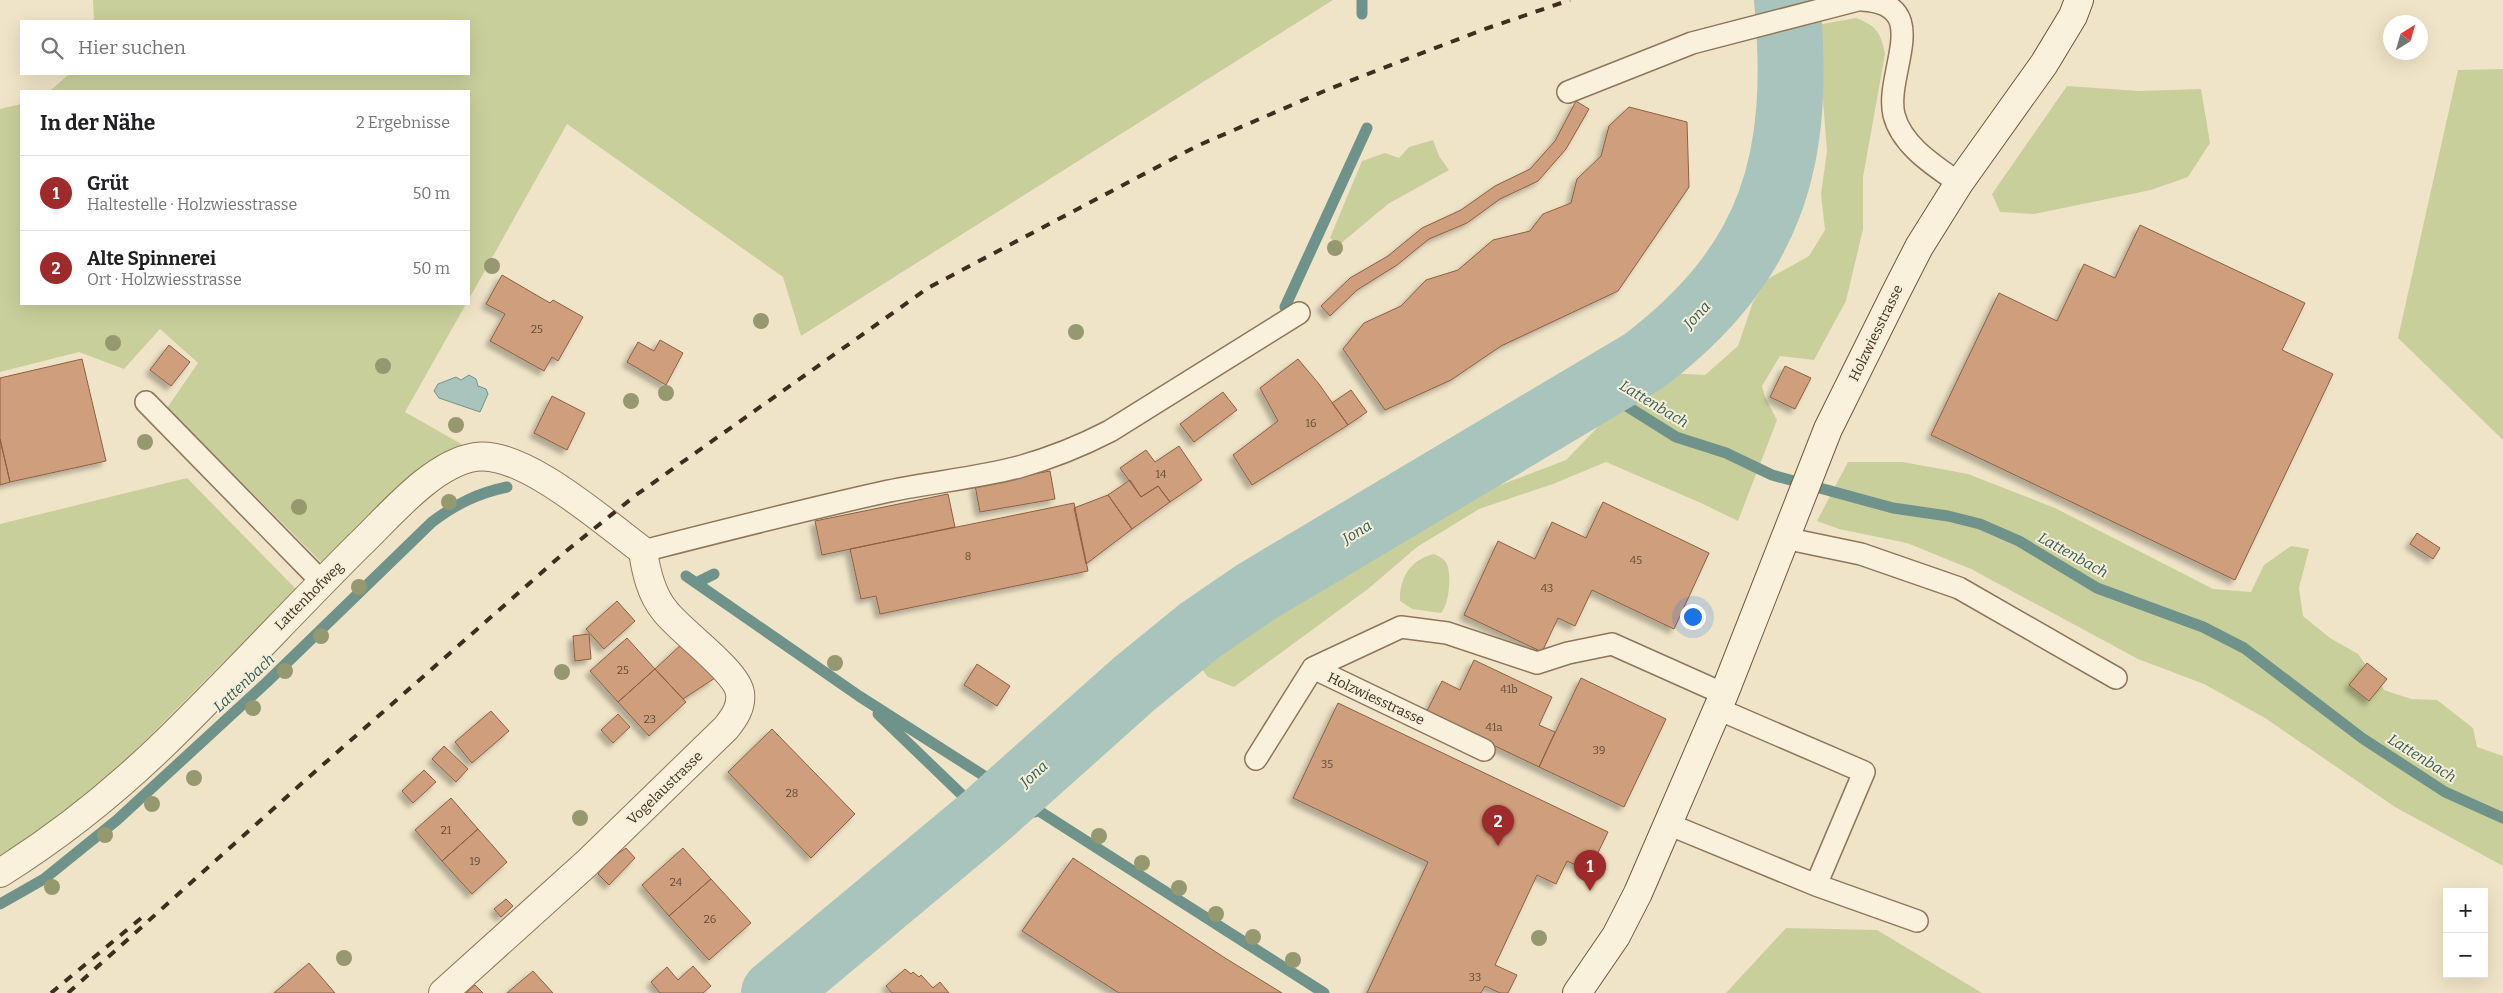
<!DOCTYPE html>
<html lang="de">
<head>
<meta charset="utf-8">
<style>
	body { margin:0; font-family:Bitter,serif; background:#f6f6f6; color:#202124 }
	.controls { position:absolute; right:15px; bottom:15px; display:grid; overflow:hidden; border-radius:0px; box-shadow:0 5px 20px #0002 }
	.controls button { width:45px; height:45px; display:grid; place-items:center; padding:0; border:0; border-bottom:1px solid #e0e0e0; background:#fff; color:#202124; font:25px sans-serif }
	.compass { position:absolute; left:2383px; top:15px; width:45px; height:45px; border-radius:50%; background:#fff; box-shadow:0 5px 20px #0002; rotate:37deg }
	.you { position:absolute; left:1692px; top:616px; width:18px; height:18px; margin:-12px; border:4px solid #fff; border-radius:50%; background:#1a73e8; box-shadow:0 0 0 8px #1a73e833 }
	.badge { display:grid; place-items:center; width:32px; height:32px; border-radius:50%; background:#9e2a2b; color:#fff; font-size:16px; font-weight:700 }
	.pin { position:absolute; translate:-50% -41px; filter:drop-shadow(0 1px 2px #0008) }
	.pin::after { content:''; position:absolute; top:26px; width:18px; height:15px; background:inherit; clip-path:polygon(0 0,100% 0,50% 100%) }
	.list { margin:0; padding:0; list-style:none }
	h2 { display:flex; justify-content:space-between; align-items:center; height:65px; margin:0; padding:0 20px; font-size:21px }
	h2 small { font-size:16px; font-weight:400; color:#757577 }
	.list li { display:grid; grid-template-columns:32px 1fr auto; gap:15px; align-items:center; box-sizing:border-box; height:75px; padding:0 20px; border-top:1px solid #e0e0e0 }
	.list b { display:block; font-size:19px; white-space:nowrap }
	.list p { margin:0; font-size:16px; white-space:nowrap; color:#757577 }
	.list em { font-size:16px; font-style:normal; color:#757577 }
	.icon { flex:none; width:28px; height:28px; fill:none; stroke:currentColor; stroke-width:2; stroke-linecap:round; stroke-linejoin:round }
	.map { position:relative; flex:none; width:2503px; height:993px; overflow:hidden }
	.search { position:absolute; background:#fff; box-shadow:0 5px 20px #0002; left:20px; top:20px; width:450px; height:55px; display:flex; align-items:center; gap:12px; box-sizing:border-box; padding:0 18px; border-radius:0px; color:#757577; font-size:19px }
	.panel { position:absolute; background:#fff; box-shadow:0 5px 20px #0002; left:20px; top:90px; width:450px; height:215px; border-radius:0px }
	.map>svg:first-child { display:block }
</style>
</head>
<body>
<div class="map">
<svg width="2503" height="993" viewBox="0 0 2503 993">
	<defs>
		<filter id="shadow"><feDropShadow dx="-4.5" dy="4.5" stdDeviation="2.5" flood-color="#0004"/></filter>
	</defs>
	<rect width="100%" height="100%" fill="#f0e4c8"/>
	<!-- green -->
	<path fill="#c9cf9b" d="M93,0H1333L801,336L783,277L567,124L469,299V91H50L69,74H469V21H94Z
		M1856,18C1877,26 1881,33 1885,54L1863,177V229L1846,301L1814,360L1780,356L1762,386L1765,397L1777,420L1738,521L1701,503L1606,462L1553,484L1479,509L1417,547L1368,589L1234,687L1208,677L1201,668L1211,654L1250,624L1396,532L1474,495L1566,460L1624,400L1667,373L1705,375L1738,346L1753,302L1768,279L1809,256L1825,230L1821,194L1827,151L1817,25Z
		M2503,69V440L2398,338L2458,70Z
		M2067,86L2139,91L2201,89L2210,143L2188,177L2151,190L2034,214L2000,212L1992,194Z
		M21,104V304H466L405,412L463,445L414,474L325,566L167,408L198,363L160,329L124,369L79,352L0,372V109Z
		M1433,140L1439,156L1449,170L1388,204L1339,245L1330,238L1362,161L1385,153L1399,158L1409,147Z
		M1848,462H1903L1968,474L2055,508L2213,589L2251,592L2264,565L2291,546L2309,549L2299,588L2303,616L2330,638L2358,654L2384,690L2411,699L2437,700L2473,728L2477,747L2503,756V866L2395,807L2265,718L2204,684L2138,659L1971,569L1907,543L1839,529L1817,521Z
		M187,478L296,589L133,753L92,791L52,822L0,855V524Z
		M1434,554C1440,557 1446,559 1448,567C1451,578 1449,605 1441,613L1412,609L1400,601C1399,578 1411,559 1434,554Z
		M1786,928L1877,930L1982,993H1726Z"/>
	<!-- water -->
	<path fill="#a9c4bc" stroke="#6f938a" d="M469,375L476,379L478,386L486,389L488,394L480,412L439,398L434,391L438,384L456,377L461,380Z"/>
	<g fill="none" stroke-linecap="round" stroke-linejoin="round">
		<!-- stream -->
		<path stroke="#6f938a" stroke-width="11" d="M1362,0V14
			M1285,307L1367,128
			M1598,388L1676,437L1726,453L1772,475L1893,508L1948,516L1980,524L2019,541L2097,588L2203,627L2244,648L2362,738L2445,792L2503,818
			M686,576L859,696L1324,993
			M696,583L714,574
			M878,714L985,817
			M998,805L1035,812
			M0,904L44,879L117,820L267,682L432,522C456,504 478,493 507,487"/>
		<!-- river -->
		<path stroke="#a9c4bc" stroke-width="66" d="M774,993L985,817L1134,684L1199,631L1256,592L1644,361C1774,262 1802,158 1787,0"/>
	</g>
	<!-- building -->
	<path fill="#cf9f7d" stroke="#8d5f41" filter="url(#shadow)" d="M1576,101L1589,109L1566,149L1538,181L1500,199L1467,223L1429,239L1397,265L1357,290L1330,316L1321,306L1350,278L1388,256L1422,228L1461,210L1495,186L1530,169L1555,141Z
		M1629,107L1687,122L1689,187L1618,291L1501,346L1451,380L1385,410L1343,349L1364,323L1401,306L1426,280L1458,270L1493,240L1530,231L1543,214L1571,203L1577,179L1601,156L1609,126Z
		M2140,225L2305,303L2282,350L2333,374L2235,580L1931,435L1999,293L2057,321L2084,264L2115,278Z
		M502,275L550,303L553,300L583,317L558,361L552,357L544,371L490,341L505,314L486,304Z
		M660,340L683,353L666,385L627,362L638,342L654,351Z
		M169,345L190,362L171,386L150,370Z
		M82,359L106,461L10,482L0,439V378Z
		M1298,359L1319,384L1348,425L1252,485L1233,455L1278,421L1260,388Z
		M1785,366L1811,378L1795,409L1770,397Z
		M1351,390L1367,412L1348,425L1332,403Z
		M1223,392L1237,410L1194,442L1180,424Z
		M552,396L585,413L567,450L534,433Z
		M0,439L10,482L0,485Z
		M1179,446L1202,480L1170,502L1158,486L1141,497L1120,468L1146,450L1155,462Z
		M1050,471L1055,499L980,512L975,485Z
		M1130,480L1141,497L1158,486L1170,502L1132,529L1108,495Z
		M948,494L955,527L822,555L815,521Z
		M1108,495L1132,529L1086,564L1074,508Z
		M1603,502L1709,553L1674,629L1592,590L1575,626L1558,618L1542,652L1464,615L1498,541L1535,559L1552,522L1586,538Z
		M1074,503L1088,571L880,614L876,596L861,599L850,549Z
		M2417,533L2440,548L2433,559L2410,544Z
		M617,601L635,621L604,649L586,629Z
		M589,634L591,659L575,661L573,636Z
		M627,638L655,669L618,702L590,671Z
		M684,642L715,678L683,699L655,669Z
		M1474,660L1552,697L1539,725L1555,732L1539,767L1426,713L1442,681L1460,690Z
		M2367,663L2387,679L2369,701L2349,685Z
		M977,664L1010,686L997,706L964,685Z
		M655,669L686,702L649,736L618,702Z
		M1581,678L1666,719L1624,807L1539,767Z
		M1338,703L1608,832L1589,871L1567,861L1556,884L1537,875L1495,965L1517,975L1508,993H1500L1485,986L1481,993H1367L1428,862L1293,798Z
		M491,711L509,731L472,763L455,742Z
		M618,714L630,727L613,743L601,730Z
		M772,729L855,814L811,858L728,772Z
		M444,746L468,769L456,782L432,759Z
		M424,770L436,782L413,803L402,791Z
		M451,798L478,829L442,861L415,830Z
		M478,829L507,862L472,894L442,861Z
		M626,848L635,858L609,885L598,874L607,861Z
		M683,848L711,879L669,916L642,885Z
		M1073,858L1225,958L1282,993H1119L1022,931Z
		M711,879L751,923L709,960L669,916Z
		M506,899L513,906L501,917L494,909Z
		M309,963L335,993H274Z
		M693,966L711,986L703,993H660L651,982L667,967L678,980Z
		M905,969L911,974L913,972L919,977L921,975L933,988L940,982L949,993H892L886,986Z
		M533,971L553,993H507Z
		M475,985L483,993H466Z"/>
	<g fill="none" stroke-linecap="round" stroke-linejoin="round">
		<defs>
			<path id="lane" d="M1862,0C1935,4 1884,73 1894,115C1902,146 1935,166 1959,183
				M1568,92L1692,43L1858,0
				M146,402L322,582
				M1784,538L1861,554L1959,588L2116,678
				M643,551C725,530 807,509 889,491C932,482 977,478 1019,467C1051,458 1081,446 1110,431L1299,313
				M1718,709L1864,772L1816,885
				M1484,750L1313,668L1401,627L1447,633L1537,663L1568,653L1612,644L1724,694
				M1256,759L1313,668
				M1668,824L1816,885L1917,921"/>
			<path id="street" d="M0,873C61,835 118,789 170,738C233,676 294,610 357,547C388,518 431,464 475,457C522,449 605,523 643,551C646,572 651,594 665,611C681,632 737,671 740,693C742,707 734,718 726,728L587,863L443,993"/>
			<path id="secondary" d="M1577,993L1616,936L1638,893L1724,694L1828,429L1895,294L1919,247L1959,183L2044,64L2073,16L2079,0"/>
		</defs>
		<!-- lane casing -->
		<use href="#lane" stroke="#8d765c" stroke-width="24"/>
		<!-- street casing -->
		<use href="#street" stroke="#8d765c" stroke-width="30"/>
		<!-- secondary casing -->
		<use href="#secondary" stroke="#6f573f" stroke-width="30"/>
		<!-- lane -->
		<use href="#lane" stroke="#faf1dc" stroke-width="21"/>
		<!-- street -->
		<use href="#street" stroke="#faf1dc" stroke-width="28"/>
		<!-- secondary -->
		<use href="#secondary" stroke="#faf1dc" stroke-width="28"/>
		<!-- rail -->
		<path stroke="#3d2e20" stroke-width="4" stroke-dasharray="9 9" stroke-linecap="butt" d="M51,993L146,914
			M68,993L301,784L565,552L636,495L928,288L1197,146L1329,89L1482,30L1570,0"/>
	</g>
	<!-- trees -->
	<g fill="#96986f">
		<circle cx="1335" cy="248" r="8"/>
		<circle cx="492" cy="266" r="8"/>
		<circle cx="761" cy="321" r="8"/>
		<circle cx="1076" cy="332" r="8"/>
		<circle cx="113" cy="343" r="8"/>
		<circle cx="383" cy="366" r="8"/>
		<circle cx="666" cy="393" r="8"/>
		<circle cx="631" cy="401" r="8"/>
		<circle cx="456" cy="425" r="8"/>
		<circle cx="145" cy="442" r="8"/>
		<circle cx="449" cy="502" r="8"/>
		<circle cx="299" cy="507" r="8"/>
		<circle cx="359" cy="587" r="8"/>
		<circle cx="321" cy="636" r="8"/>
		<circle cx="835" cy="663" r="8"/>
		<circle cx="285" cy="671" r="8"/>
		<circle cx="562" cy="672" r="8"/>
		<circle cx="253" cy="708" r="8"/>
		<circle cx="194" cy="778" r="8"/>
		<circle cx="152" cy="804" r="8"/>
		<circle cx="580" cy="818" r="8"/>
		<circle cx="105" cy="835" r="8"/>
		<circle cx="1099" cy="836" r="8"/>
		<circle cx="1142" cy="863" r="8"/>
		<circle cx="52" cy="887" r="8"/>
		<circle cx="1179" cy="888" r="8"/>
		<circle cx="1216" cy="914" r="8"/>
		<circle cx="1253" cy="937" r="8"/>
		<circle cx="1539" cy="938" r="8"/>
		<circle cx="344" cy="958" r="8"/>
		<circle cx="1293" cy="960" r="8"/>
	</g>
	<g text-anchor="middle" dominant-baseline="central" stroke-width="4" stroke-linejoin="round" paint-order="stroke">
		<!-- number labels -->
		<g font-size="11" fill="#624a37">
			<text x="537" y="329">25</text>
			<text x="1311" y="423">16</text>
			<text x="1161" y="474">14</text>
			<text x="968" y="556">8</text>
			<text x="1636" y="560">45</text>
			<text x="1547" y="588">43</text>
			<text x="623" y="670">25</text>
			<text x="1509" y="689">41b</text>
			<text x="650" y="719">23</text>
			<text x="1494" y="727">41a</text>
			<text x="1599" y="750">39</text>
			<text x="1327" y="764">35</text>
			<text x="792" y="793">28</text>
			<text x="446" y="830">21</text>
			<text x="475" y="861">19</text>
			<text x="676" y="882">24</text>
			<text x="710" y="919">26</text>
			<text x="1475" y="977">33</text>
		</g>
		<!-- street labels -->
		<g font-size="14" fill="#3d2e20" stroke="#f7eed8">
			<text transform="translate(1876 333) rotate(-64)">Holzwiesstrasse</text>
			<text transform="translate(309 596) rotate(-45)">Lattenhofweg</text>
			<text transform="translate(1376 699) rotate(25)">Holzwiesstrasse</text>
			<text transform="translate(665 788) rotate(-44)">Vogelaustrasse</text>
		</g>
		<!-- water labels -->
		<g font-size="15" font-style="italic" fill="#2f5d5a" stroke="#f7eed8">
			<text transform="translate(1697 315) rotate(-47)">Jona</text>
			<text transform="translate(1654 404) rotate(31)">Lattenbach</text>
			<text transform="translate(1357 532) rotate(-31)">Jona</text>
			<text transform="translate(2073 555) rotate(29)">Lattenbach</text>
			<text transform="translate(244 683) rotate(-43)">Lattenbach</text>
			<text transform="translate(2422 758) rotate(32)">Lattenbach</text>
			<text transform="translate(1034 774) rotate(-42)">Jona</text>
		</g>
	</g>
</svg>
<div class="controls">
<button>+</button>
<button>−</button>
</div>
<svg class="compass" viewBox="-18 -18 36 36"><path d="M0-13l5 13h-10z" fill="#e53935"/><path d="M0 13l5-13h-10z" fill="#757577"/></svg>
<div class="you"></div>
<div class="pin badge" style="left:1590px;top:891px">1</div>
<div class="pin badge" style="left:1498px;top:846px">2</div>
<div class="search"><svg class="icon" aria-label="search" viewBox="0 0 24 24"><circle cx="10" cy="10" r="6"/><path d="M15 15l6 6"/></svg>Hier suchen</div>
<section class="panel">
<h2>In der Nähe<small>2 Ergebnisse</small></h2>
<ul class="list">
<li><span class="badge">1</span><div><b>Grüt</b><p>Haltestelle · Holzwiesstrasse</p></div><em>50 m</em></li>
<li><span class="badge">2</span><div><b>Alte Spinnerei</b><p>Ort · Holzwiesstrasse</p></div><em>50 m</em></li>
</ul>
</section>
</div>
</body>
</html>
